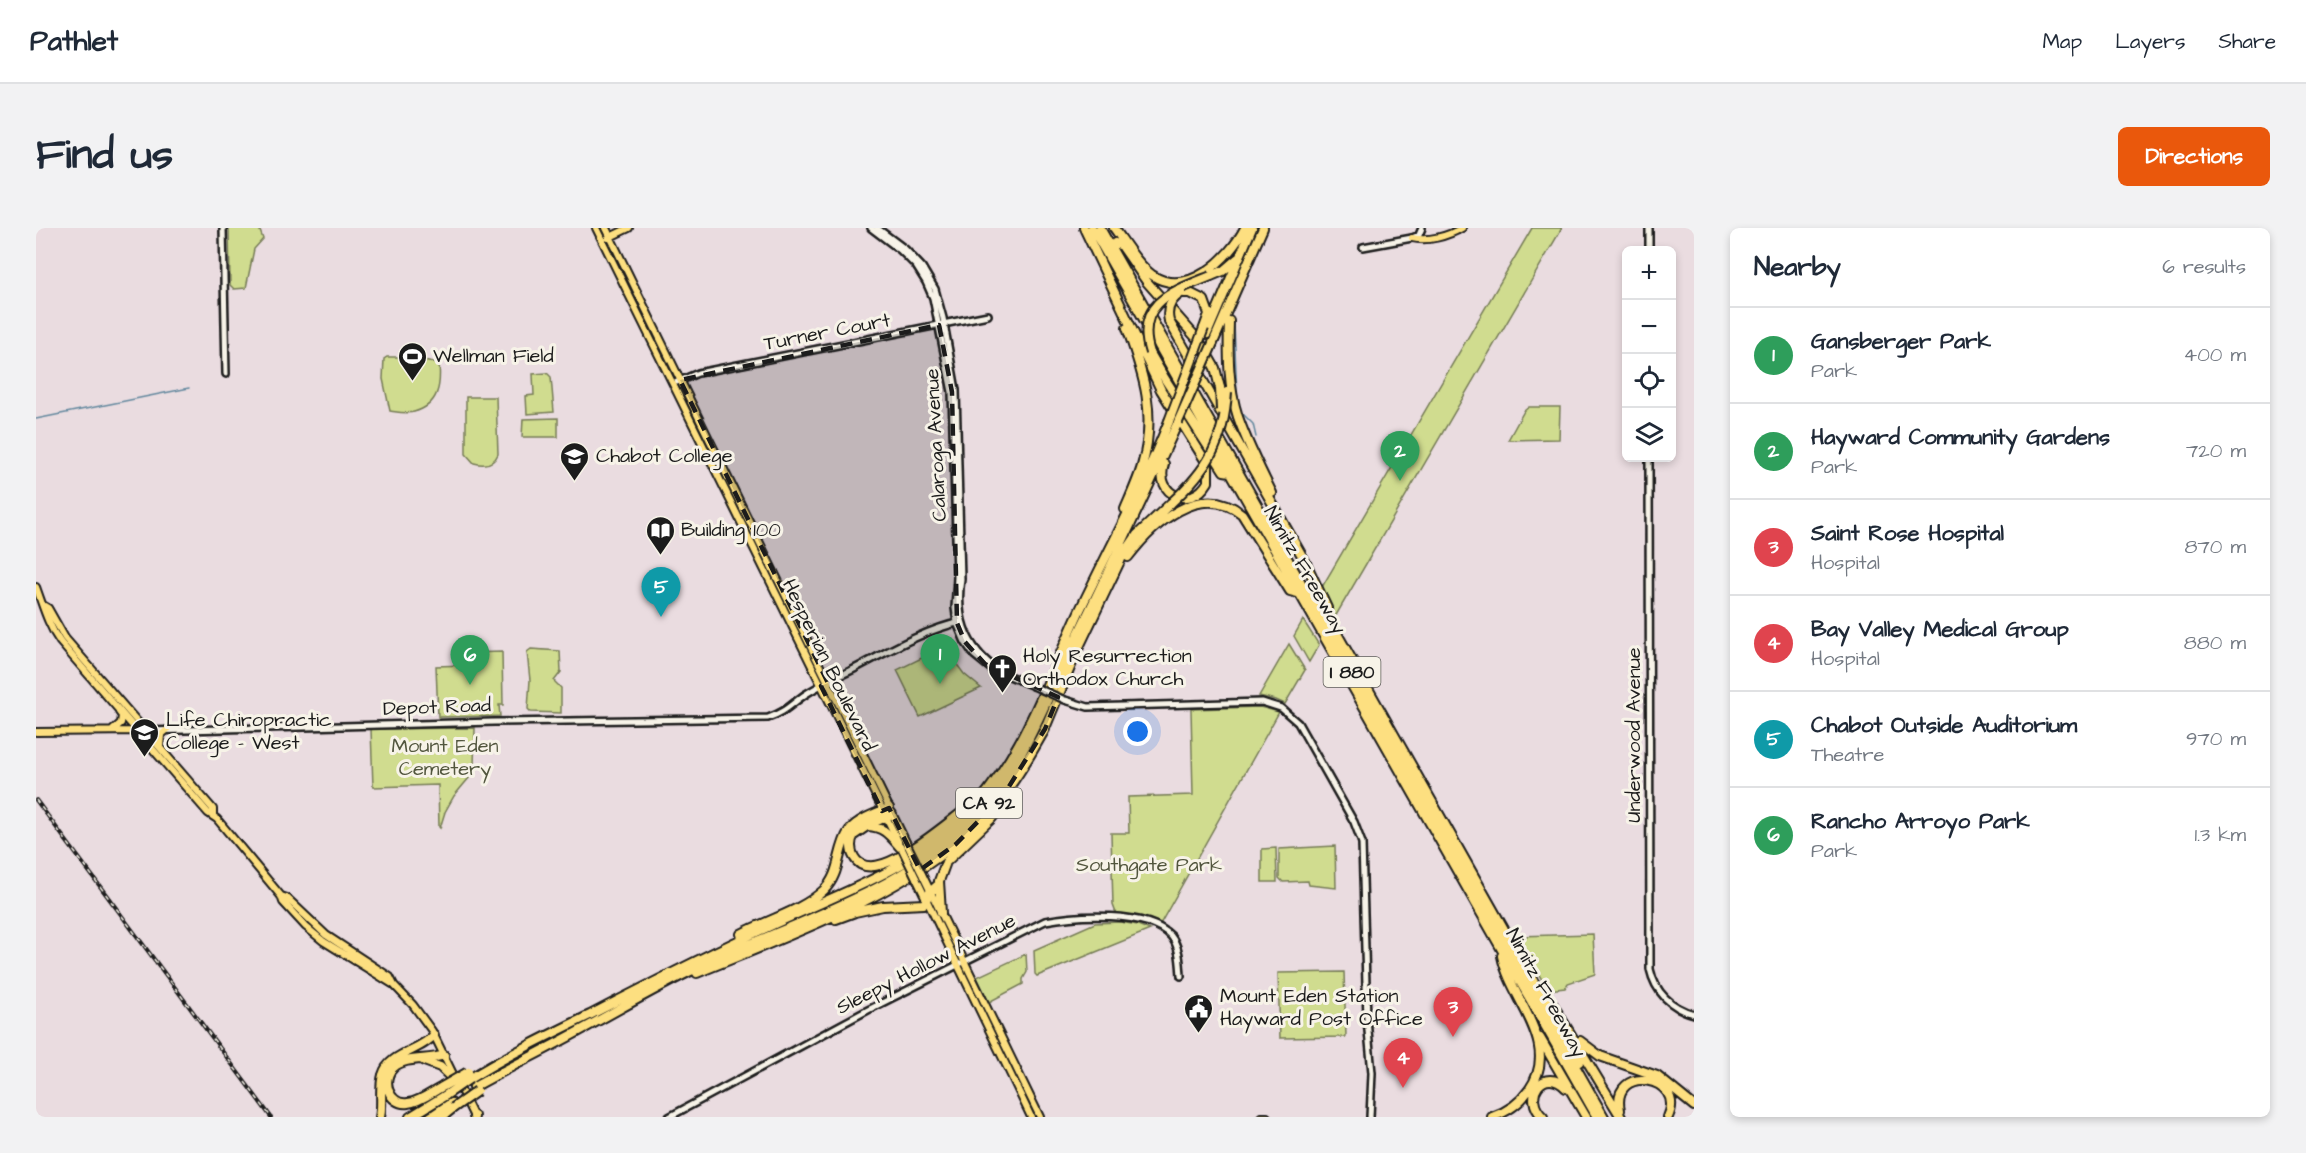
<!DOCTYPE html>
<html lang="en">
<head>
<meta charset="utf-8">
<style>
	body { margin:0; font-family:"Architects Daughter",sans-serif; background:#f2f2f3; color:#1f2937 }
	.controls { position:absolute; right:18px; top:18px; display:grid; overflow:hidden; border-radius:9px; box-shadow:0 3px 9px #0003 }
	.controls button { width:54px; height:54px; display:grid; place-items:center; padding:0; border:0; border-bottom:2px solid #e0e1e3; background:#fff; color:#1f2937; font:30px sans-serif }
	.you { position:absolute; left:1102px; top:504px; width:21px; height:21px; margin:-15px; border:4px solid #fff; border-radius:50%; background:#1a73e8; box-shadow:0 0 0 9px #1a73e833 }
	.badge { display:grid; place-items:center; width:39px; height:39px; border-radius:50%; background:#ea580c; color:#fff; font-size:20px; font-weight:700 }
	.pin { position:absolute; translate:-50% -50px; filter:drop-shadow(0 2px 3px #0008) }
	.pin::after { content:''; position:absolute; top:32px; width:21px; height:18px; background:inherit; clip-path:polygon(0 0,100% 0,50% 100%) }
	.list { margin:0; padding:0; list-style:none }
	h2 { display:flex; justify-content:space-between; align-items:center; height:78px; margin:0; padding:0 24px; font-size:26px }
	h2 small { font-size:20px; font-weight:400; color:#747a83 }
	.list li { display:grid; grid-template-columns:39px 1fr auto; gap:18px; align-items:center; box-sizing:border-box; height:96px; padding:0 24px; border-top:2px solid #e0e1e3 }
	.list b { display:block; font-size:22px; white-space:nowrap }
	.list p { margin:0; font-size:20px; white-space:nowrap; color:#747a83 }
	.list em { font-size:20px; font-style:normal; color:#747a83 }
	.icon { flex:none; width:33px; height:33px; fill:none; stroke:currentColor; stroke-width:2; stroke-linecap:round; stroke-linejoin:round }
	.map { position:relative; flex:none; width:1658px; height:889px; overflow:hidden; border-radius:9px }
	header { display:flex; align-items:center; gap:36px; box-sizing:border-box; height:84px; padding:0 30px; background:#fff; border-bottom:2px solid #e0e1e3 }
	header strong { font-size:28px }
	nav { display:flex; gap:33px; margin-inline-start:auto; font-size:21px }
	.intro { display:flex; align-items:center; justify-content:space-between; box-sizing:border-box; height:144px; padding:0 36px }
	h1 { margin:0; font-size:42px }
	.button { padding:15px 27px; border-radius:9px; background:#ea580c; color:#fff; font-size:21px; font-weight:700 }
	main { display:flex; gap:36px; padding:0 36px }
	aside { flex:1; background:#fff; border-radius:9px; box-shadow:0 3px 9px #0003 }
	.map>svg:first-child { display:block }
</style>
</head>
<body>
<header>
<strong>Pathlet</strong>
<nav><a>Map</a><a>Layers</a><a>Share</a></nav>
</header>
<div class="intro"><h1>Find us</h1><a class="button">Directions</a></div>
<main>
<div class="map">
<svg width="1658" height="889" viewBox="0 0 1658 889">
	<rect width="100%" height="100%" fill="#eadce0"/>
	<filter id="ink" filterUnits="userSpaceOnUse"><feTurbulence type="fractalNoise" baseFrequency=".0167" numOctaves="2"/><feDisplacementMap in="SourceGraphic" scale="12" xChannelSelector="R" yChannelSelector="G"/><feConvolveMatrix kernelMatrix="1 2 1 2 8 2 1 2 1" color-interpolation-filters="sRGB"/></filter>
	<g filter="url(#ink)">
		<!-- green -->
		<path fill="#d0dc8f" stroke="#767c56" stroke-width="1.5" d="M193,0H223L227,11L218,21L210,60L198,61L194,57Z
			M1496,0H1526L1299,389L1286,359Z
			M351,129H371L403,135C405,157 403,177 378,184C371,186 361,184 354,183L347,151L348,131Z
			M511,145L515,149L518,184L491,186L490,168L498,167L497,146Z
			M430,169H460L462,226C458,236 449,238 438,235L430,226Z
			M1493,179H1524L1523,211L1472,212L1488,183Z
			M522,190V209H486L487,191Z
			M1267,392L1283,417L1273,434L1258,408Z
			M1253,416L1269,442L1249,476L1240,472L1223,468Z
			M908,419L928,446L945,460L884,489L861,442Z
			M495,421L524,423L525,444L518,453L525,460V485L495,484L492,481L494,452L491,424Z
			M466,424L467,477H463L464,488L402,489L400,438L431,437V425Z
			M1224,479L1243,484L1123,698L1108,691L1080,685L1077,677L1075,605H1093L1092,569L1157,567L1155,481Z
			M439,500L438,539L433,550L418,568L409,584L404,600L403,599L402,557L337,559L335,501Z
			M1299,618L1300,660L1273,657L1272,653L1247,654L1243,650V621Z
			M1240,620L1241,654H1226V621Z
			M1084,694L1102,697L1114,702L1001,748L999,746L998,722L1059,695Z
			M1557,706L1559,746L1532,755L1529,760L1512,762L1480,708Z
			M990,726L991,744L987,751V756L953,774L941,749Z
			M1308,744L1310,809L1244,810L1242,745Z"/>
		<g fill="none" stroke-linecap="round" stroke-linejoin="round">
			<!-- stream -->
			<path stroke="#63889e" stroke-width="1.5" d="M1198,95L1201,168L1204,183L1217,196L1220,209
				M0,191L153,160"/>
			<defs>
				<path id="minor" d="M187,0L190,146
					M835,0L864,22L880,38L890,54L897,70L916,164L921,349L919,380L921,395L929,414L938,427L954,440L997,458
					M841,0L869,21L886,39L899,61L907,90L920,162L925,351C921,378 924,403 942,424C947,431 954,435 959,441
					M1613,0V22
					M1327,19L1376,10L1383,7L1386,0
					M641,154L662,145L952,87
					M1613,230L1614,741C1619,764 1635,780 1658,786
					M1029,472L1052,479L1226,474L1245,480L1262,495L1318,594L1326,615L1331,792L1336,845L1334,889
					M110,503L458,494L732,490C750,484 755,476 770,466C785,456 804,448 820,440C853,423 888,402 925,394
					M633,889L832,782L1009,693C1040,687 1111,682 1135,708C1144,719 1144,735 1145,748"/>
				<path id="major" d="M560,0L862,613
					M570,0L872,618
					M572,10L593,0
					M1376,10C1392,14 1412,8 1426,0
					M0,359C7,378 12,397 24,414L172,585L181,591L245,668L247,674L270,699L287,713L358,757
					M7,377L12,380L29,410L177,581V587
					M77,502L85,495L86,488L83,484
					M0,504L104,503
					M124,519L125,507L131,502
					M886,646L1004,889
					M880,650L995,889
					M245,668L251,670L290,707L354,749L358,757L377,777L396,803L438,889
					M1225,889H1231"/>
				<path id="highway" d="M1048,0L1125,162L1172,237V254C1155,283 1118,267 1128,236
					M1056,0L1561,889
					M1064,0L1568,889
					M1078,0C1089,15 1101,36 1116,47C1151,71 1194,30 1209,0
					M1079,15L1086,18L1111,54L1164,114L1179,140L1184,160
					M1175,48L1187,43L1201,31
					M1145,65H1154L1168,72L1173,86L1168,100
					M1133,93L1269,333L1291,380V384
					M1193,93C1192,125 1192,159 1202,189C1211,215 1224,241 1236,265
					M1171,106L1216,0
					M1177,115L1227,0
					M1114,125L1129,151L1188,243L1194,244
					M1089,281C1095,267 1102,252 1106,238C1121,186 1108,148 1091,100
					M1092,329C1117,296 1165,252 1206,286L1254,363L1262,365
					M1286,379L1543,834
					M1007,505L1041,423L1086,329L1101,307L1135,275
					M856,586L831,598L818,607C814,613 814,622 818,629C838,665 918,587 939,575
					M832,598C849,599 854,608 865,620
					M905,685L903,653L910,634L955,591L973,568
					M800,691L819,684L847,678L888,676L894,664L903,656
					M705,706C731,692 766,683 788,662C805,646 801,621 813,603C821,592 840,585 853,580
					M661,745C754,707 868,667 941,597C969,570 990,535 1009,501
					M1514,772L1585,889
					M1504,810L1550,889
					M1544,813L1564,828L1621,848L1658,878
					M388,833L404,839L421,855
					M433,851C472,827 513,807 554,787C614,756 675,725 736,697C800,667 874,642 926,592C985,535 1009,458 1042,386C1073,321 1107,259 1133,193
					M406,859C396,864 384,874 372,875C353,878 344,851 358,839C370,828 393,833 408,827
					M438,859C474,839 511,821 547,801C584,781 621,759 659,741C752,695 872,663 944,585C986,538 1006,481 1033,425C1070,348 1107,272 1142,194
					M1584,882C1574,835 1651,848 1632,889
					M438,888V889
					M344,889C347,875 343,860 347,847C353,825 385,823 398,807
					M374,889L410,867
					M394,889L415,875
					M406,889L417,880
					M1456,889C1471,884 1484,875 1493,862C1526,816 1475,773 1466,728
					M1507,889C1485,869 1508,837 1530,860"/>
			</defs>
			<!-- minor casing -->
			<use href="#minor" stroke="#1c1c1c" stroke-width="10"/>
			<!-- major casing -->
			<use href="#major" stroke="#1c1c1c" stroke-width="10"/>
			<!-- highway casing -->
			<use href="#highway" stroke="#1c1c1c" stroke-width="12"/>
			<!-- minor -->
			<use href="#minor" stroke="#f7f3e8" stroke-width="5"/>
			<!-- major -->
			<use href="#major" stroke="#fddf80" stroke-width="6"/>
			<!-- highway -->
			<use href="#highway" stroke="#fddf80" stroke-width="8"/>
			<defs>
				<path id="rail" d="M0,572L235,889"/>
			</defs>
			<!-- rail casing -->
			<use href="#rail" stroke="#1c1c1c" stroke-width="4"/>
			<!-- rail -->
			<use href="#rail" stroke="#f7f3e8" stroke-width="1.5" stroke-dasharray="4.5" stroke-linecap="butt"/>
			<defs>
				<path id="minor-bridge" d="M997,458L1029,472"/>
				<path id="major-bridge" d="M872,618L886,646
					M866,621L880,650"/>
				<path id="highway-bridge" d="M1133,93C1130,81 1135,71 1145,65
					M1114,125C1098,74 1138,63 1175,48
					M1184,160L1185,182
					M1133,193L1168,100
					M1142,194L1177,115
					M1135,275C1171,242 1188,215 1191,164
					M406,859L432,844
					M410,867L433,851
					M417,880L441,863"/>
			</defs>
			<!-- minor-bridge casing -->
			<use href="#minor-bridge" stroke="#1c1c1c" stroke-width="10" stroke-linecap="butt"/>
			<!-- major-bridge casing -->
			<use href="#major-bridge" stroke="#1c1c1c" stroke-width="10" stroke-linecap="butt"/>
			<!-- highway-bridge casing -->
			<use href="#highway-bridge" stroke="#1c1c1c" stroke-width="12" stroke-linecap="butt"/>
			<!-- minor-bridge -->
			<use href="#minor-bridge" stroke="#f7f3e8" stroke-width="5"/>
			<!-- major-bridge -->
			<use href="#major-bridge" stroke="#fddf80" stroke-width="6"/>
			<!-- highway-bridge -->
			<use href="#highway-bridge" stroke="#fddf80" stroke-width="8"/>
		</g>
	</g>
	<!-- marked area -->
	<path fill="#1c1c1c" fill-opacity="0.2" stroke="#1c1c1c" stroke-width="4.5" stroke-dasharray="12 8" stroke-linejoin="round" d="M903,97L916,164L921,395L929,414L949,436L1022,469L1009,501L967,568L920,616L884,642L853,580L846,583L785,458L792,455L644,152Z"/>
	<!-- icons -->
	<defs>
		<symbol id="stadium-pin" viewBox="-11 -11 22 30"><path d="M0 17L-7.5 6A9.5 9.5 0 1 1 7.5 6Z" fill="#1c1c1c" stroke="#f7f3e8"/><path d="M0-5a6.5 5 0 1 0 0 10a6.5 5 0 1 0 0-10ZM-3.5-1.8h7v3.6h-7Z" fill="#fff"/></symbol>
		<symbol id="university-pin" viewBox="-11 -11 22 30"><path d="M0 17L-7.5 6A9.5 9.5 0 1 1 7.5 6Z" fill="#1c1c1c" stroke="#f7f3e8"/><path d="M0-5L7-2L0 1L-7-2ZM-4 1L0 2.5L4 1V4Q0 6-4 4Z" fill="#fff"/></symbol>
		<symbol id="library-pin" viewBox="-11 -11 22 30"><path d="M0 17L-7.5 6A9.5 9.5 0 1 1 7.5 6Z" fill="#1c1c1c" stroke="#f7f3e8"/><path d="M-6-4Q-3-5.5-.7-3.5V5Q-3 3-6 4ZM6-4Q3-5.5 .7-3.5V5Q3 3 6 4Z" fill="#fff"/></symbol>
		<symbol id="church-pin" viewBox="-11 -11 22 30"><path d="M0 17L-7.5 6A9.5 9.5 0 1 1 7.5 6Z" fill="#1c1c1c" stroke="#f7f3e8"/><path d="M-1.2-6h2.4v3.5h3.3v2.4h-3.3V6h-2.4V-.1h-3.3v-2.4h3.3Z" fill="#fff"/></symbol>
		<symbol id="school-pin" viewBox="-11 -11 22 30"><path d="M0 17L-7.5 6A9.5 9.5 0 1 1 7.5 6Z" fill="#1c1c1c" stroke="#f7f3e8"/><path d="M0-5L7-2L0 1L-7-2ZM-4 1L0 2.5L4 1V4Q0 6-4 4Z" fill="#fff"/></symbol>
		<symbol id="civic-pin" viewBox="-11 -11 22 30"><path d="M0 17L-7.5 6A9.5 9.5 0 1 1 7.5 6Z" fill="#1c1c1c" stroke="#f7f3e8"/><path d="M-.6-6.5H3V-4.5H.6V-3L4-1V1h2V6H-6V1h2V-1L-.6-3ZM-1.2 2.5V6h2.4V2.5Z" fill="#fff"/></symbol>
	</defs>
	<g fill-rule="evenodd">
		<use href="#stadium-pin" x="360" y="112" width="33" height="45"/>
		<use href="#university-pin" x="522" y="212" width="33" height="45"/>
		<use href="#library-pin" x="608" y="286" width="33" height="45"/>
		<use href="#church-pin" x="950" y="424" width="33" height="45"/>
		<use href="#school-pin" x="92" y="488" width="33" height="45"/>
		<use href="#civic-pin" x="1146" y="764" width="33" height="45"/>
	</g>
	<g text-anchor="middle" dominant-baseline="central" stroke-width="6" stroke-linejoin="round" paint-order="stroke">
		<!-- shield labels -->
		<g fill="#f7f3e8" stroke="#5e5c59" stroke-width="1.5">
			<rect x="1287.5" y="429" width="57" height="30" rx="4.5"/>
			<rect x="920" y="560" width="66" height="30" rx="4.5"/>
		</g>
		<g font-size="18" font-weight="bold" fill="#1c1c1c">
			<text x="1316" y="444">I 880</text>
			<text x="953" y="575">CA 92</text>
		</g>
		<!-- street labels -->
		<g font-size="20" fill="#1c1c1c" stroke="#f7f3e8">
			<text transform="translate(791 104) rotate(-11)">Turner Court</text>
			<text transform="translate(900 217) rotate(-93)">Calaroga Avenue</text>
			<text transform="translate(1269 342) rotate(60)">Nimitz Freeway</text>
			<text transform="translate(793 437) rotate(64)">Hesperian Boulevard</text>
			<text transform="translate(401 479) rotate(-2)">Depot Road</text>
			<text transform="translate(1598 507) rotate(-90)">Underwood Avenue</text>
			<text transform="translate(890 736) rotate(-27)">Sleepy Hollow Avenue</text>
			<text transform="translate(1510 765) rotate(61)">Nimitz Freeway</text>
		</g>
		<!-- poi labels -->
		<g font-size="20" fill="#1c1c1c" stroke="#f7f3e8" text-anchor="start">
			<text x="397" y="128">Wellman Field</text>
			<text x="560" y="228">Chabot College</text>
			<text x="645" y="302">Building 100</text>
			<text x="987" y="428">Holy Resurrection<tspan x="987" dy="23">Orthodox Church</tspan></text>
			<text x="130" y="492">Life Chiropractic<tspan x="130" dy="23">College - West</tspan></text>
			<text x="1184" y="768">Mount Eden Station<tspan x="1184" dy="23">Hayward Post Office</tspan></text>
		</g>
		<!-- park labels -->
		<g font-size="20" fill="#52563e" stroke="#f7f3e8">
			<text x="409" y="518">Mount Eden<tspan x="409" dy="23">Cemetery</tspan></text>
			<text x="1113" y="637">Southgate Park</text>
		</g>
	</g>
</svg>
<div class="controls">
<button>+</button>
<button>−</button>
<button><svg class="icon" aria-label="locate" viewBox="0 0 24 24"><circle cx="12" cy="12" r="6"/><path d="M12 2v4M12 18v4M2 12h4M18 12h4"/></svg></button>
<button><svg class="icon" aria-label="layers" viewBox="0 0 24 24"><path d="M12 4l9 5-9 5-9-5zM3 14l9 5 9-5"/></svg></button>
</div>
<div class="you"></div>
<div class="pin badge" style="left:904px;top:456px;background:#2e9e5b">1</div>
<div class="pin badge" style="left:1364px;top:253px;background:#2e9e5b">2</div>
<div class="pin badge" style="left:1417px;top:809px;background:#e0444e">3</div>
<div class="pin badge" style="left:1367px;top:860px;background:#e0444e">4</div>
<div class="pin badge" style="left:625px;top:389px;background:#0f9aa8">5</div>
<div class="pin badge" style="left:434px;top:457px;background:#2e9e5b">6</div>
</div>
<aside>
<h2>Nearby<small>6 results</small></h2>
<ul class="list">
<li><span class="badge" style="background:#2e9e5b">1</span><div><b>Gansberger Park</b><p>Park</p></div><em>400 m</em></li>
<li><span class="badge" style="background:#2e9e5b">2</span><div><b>Hayward Community Gardens</b><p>Park</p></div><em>720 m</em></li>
<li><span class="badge" style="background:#e0444e">3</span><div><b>Saint Rose Hospital</b><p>Hospital</p></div><em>870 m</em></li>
<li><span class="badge" style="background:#e0444e">4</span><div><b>Bay Valley Medical Group</b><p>Hospital</p></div><em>880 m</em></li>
<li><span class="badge" style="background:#0f9aa8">5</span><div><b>Chabot Outside Auditorium</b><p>Theatre</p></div><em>970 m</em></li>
<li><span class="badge" style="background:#2e9e5b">6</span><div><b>Rancho Arroyo Park</b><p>Park</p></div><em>1.3 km</em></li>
</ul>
</aside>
</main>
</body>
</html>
